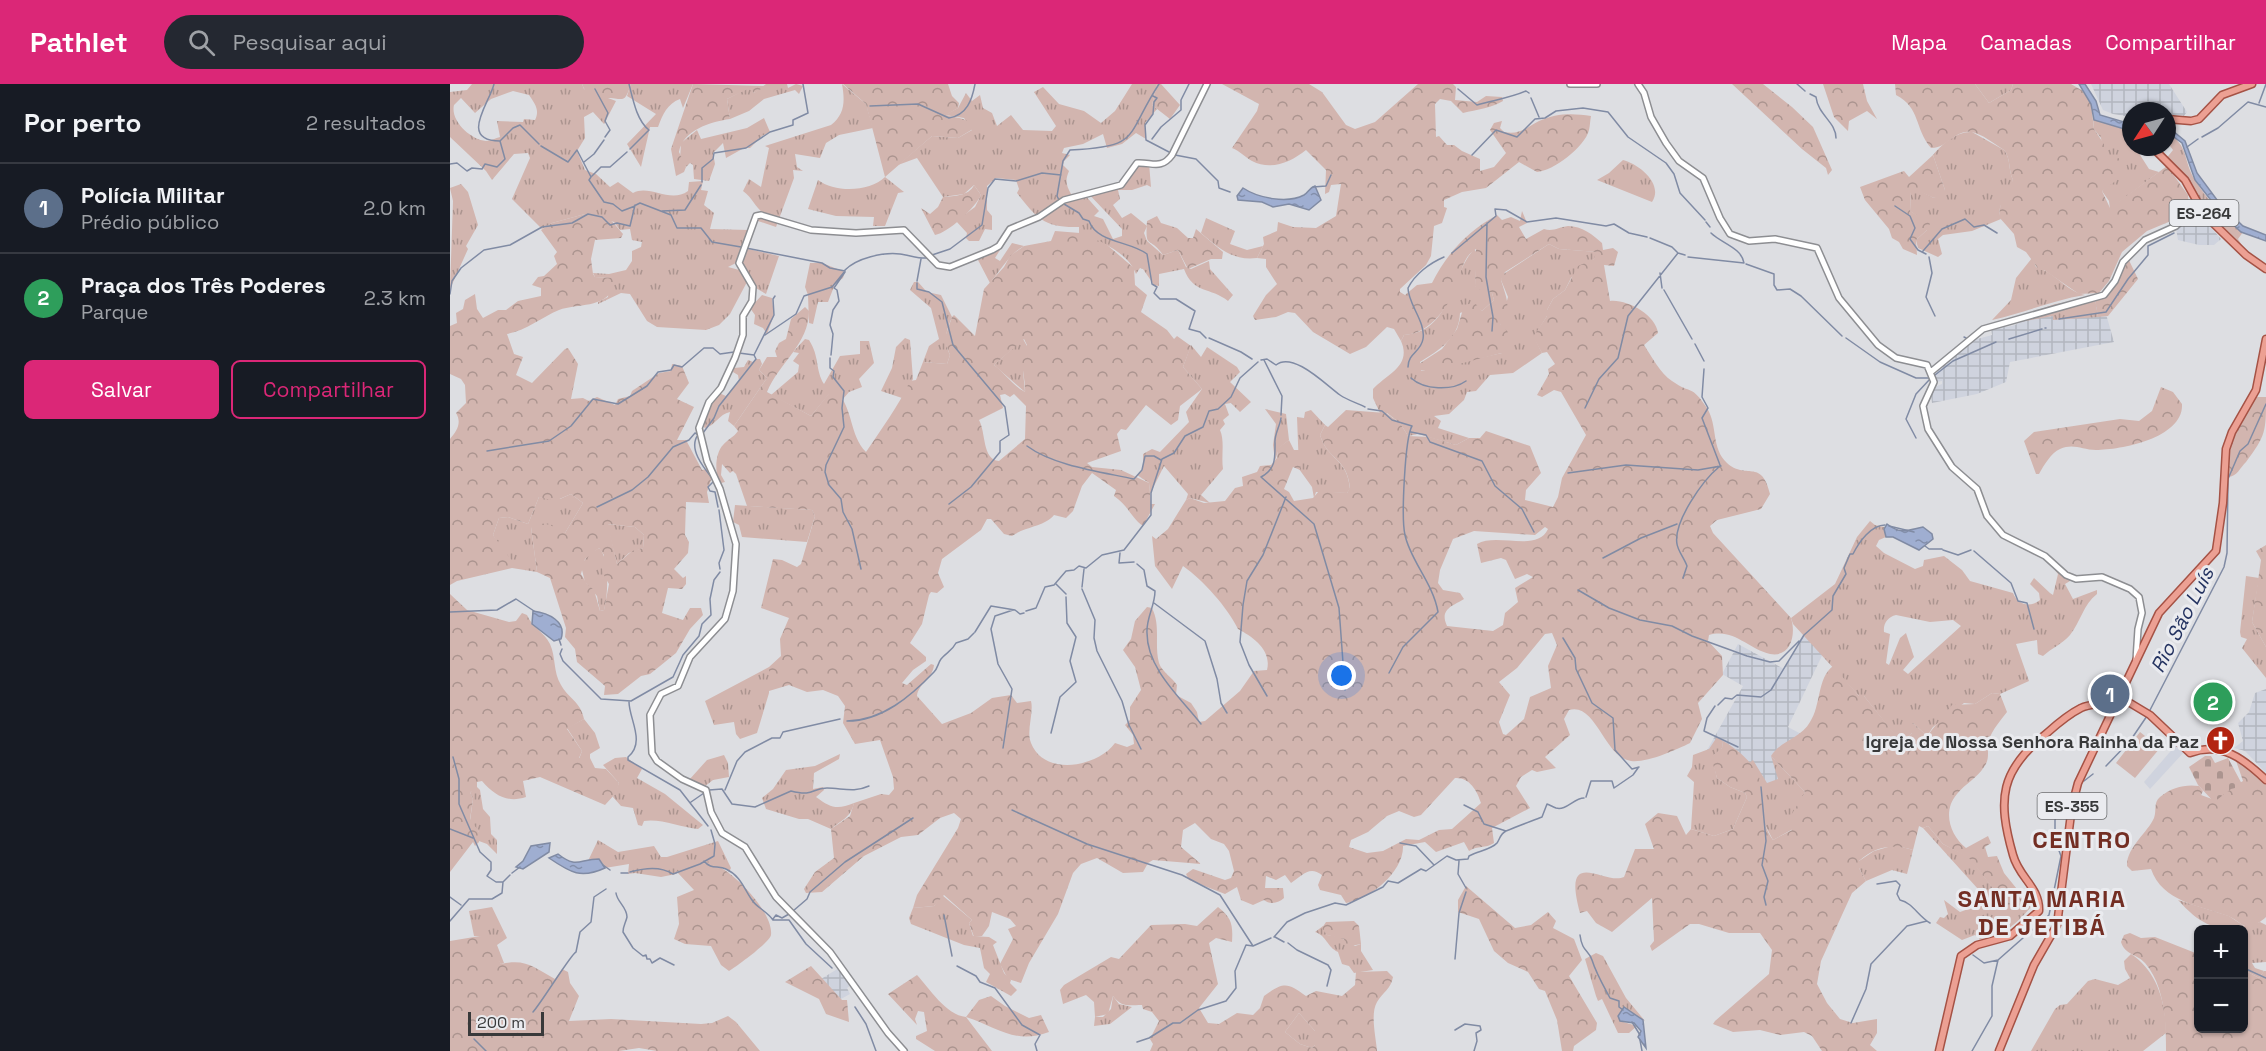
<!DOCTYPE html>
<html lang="pt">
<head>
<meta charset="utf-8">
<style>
	body { margin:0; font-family:"Space Grotesk",sans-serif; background:#242831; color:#f1f3f6 }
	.controls { position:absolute; right:18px; bottom:18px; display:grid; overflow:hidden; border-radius:9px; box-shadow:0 2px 4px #0004 }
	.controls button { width:54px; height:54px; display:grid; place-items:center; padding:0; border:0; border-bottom:2px solid #363941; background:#171b24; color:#f1f3f6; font:30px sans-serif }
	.compass { position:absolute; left:1672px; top:18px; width:54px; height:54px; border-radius:50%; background:#171b24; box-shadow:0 2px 4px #0004; rotate:234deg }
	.scale { position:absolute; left:18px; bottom:15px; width:76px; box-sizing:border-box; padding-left:6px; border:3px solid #38393a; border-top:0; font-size:16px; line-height:21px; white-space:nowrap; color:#38393a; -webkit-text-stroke:4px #eaebef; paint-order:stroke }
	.you { position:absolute; left:892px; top:592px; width:21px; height:21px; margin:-15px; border:4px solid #fff; border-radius:50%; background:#1a73e8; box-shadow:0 0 0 9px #1a73e833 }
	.badge { display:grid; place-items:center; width:39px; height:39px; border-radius:50%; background:#db2777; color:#fff; font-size:20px; font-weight:700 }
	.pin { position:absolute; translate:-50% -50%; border:3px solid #fff; box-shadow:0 2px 6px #0006 }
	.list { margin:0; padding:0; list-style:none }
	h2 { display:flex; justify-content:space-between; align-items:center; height:78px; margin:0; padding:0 24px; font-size:26px }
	h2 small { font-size:20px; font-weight:400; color:#9ea1a6 }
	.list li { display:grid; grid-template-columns:39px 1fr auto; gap:18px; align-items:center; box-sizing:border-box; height:90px; padding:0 24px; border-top:2px solid #363941 }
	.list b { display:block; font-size:22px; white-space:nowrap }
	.list p { margin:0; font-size:20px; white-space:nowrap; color:#9ea1a6 }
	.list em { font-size:20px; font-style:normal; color:#9ea1a6 }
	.actions { display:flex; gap:12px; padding:18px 24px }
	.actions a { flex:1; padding:14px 0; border:2px solid #db2777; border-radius:9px; text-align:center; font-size:21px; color:#db2777 }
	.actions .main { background:#db2777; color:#fff }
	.icon { flex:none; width:33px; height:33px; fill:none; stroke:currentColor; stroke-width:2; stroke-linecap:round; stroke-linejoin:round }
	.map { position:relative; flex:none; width:1816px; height:967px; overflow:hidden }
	header { display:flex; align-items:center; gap:36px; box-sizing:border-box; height:84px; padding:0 30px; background:#db2777; color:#fff }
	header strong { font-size:28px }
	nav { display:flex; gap:33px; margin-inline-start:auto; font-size:21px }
	.search { width:420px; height:54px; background:#242831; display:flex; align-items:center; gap:15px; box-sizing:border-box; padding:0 21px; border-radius:33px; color:#9ea1a6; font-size:22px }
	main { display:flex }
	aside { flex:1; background:#171b24 }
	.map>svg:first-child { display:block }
</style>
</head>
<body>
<header>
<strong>Pathlet</strong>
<div class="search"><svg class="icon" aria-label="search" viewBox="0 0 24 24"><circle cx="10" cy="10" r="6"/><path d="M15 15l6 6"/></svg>Pesquisar aqui</div>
<nav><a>Mapa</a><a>Camadas</a><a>Compartilhar</a></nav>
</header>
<main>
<aside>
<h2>Por perto<small>2 resultados</small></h2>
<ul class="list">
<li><span class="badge" style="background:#5c6f8a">1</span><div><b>Polícia Militar</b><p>Prédio público</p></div><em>2.0 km</em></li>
<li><span class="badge" style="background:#2e9e5b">2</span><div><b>Praça dos Três Poderes</b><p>Parque</p></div><em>2.3 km</em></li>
</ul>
<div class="actions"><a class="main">Salvar</a><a>Compartilhar</a></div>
</aside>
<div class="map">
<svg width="1816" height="967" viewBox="0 0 1816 967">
	<defs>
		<pattern id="industrial-grid" width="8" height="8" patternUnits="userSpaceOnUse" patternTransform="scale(1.5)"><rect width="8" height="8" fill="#cfd3de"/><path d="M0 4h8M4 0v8" fill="none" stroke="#b2b6bf"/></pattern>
		<pattern id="grass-tufts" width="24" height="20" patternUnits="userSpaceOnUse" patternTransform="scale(1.5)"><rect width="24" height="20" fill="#d2b5af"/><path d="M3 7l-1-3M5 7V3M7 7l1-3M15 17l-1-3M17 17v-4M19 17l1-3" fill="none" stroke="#ab948f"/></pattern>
		<pattern id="forest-crowns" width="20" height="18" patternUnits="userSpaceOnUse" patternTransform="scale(1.5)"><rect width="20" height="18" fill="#d2b5af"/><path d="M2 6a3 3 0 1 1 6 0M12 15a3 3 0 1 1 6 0" fill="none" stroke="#ab948f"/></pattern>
		<pattern id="cemetery-stones" width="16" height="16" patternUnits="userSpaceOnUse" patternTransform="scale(1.5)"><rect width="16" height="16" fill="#d2b5af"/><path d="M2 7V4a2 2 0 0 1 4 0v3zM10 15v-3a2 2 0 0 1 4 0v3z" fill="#ab948f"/></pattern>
		<pattern id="water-ripples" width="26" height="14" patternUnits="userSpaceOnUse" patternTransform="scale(1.5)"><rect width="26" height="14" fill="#9faed1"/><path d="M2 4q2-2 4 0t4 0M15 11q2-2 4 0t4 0" fill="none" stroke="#838fab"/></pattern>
	</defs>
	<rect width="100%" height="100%" fill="#dddee2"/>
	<!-- built -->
	<path fill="#cfd3de" d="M1726,661L1735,667L1700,705L1694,698Z"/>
	<!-- industrial -->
	<path fill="url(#industrial-grid)" d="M1641,0H1719L1737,28L1733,33H1717V27H1681V33L1663,30L1653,26Z
		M1748,128L1771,155L1764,161H1749L1728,156L1726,144L1741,138V134Z
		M1652,216L1664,258L1560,278L1556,298L1527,310L1482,319L1481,311L1487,302L1492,300V297L1486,298L1484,288L1520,257L1542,251L1541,245L1562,242L1592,230Z
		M1355,547L1378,559L1338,643L1353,651L1323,708L1256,668L1293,602L1272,590L1288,560L1334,585Z
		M1816,605V689L1795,667L1784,664L1793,657L1788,639L1799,628L1805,609Z
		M389,884L401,901L397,904L400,910L391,915L371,895Z"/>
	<!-- grass -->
	<path fill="url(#grass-tufts)" fill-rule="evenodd" d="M22,0H132L134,5L166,17L154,40L143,28L134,33L135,54L127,67L135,86L146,90L160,103L168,98L183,109C200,100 220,120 238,107L239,98L253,97L251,106L258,107L254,121L264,129L260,145L299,146L286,179L278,183L293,187L297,198L280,230L269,241L256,246L207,243L197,237L180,210L171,209L148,220V218L158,213L159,194L145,193L143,189L159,190L176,186L182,177V167L191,163L192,158L182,156L180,145L170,146L164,138L135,130L102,139L92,145L62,115L80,74L78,69L64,70L42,96L36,87L0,53V8L17,6ZM63,7L79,11C85,20 90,26 85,36L74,35L73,38L47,37L50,53C46,54 40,57 36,57C21,56 0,37 4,21L11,14L25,29L41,15Z
		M181,0H243L233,24L230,15C217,20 213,30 208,43H200L191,83L177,60L206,30L177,12Z
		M316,0H337L338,4L346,0L353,2L349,10L345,6L314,15L299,27L280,35L277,15L300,3L304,9Z
		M392,0L416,20L423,44L389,51L376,59L370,74L345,70L347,83L353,87L343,86L344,94L326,143L305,136L315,130C305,124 303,114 293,107L299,95L311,103L319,64L315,62L381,41C395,30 395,17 392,0Z
		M682,0H707L702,21L707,25L695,39L696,55L686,49L672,60L657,64L653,50L633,60L614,64L612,69L620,71L614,77L613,81L619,87C615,96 616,101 621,110L633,109L649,127L644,132L653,135L663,155L672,152V145L635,106L646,110L648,105L670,99L688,77L699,79L701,103L697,101L682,106H668L670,115L663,121L672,134L681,129L697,142L694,149L697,157L713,171L728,166L736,183L741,185L759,177L760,185L783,211L778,217C761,203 743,210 734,185L709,190V202L704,201L693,185L690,184L686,190C677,167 651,158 629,150V143C595,144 587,135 567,109L569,105L566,96L546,94L537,102V126L542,132V146L535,145L529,157H519L516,154L517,149L506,137L525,123L531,111L524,101L514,110L493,113L467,74L448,81L482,52L508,54L522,46L514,34L495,31L508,24L516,9L522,17L530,11L533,24L542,29L547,42L561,31L573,46L602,47L606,42L584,8L593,3L609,20L634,27L651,39L665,27Z
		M1525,0H1563L1561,6L1539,19Z
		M314,34L320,48L312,52L300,64H294L276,74L273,59L263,69L265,80L259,97L244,95L243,81L240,79L236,83L230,75L231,59L247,46L251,55L297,44Z
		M1643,34L1678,46L1676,51L1681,56V63H1685L1699,85L1709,88L1660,125L1659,117L1652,107L1657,101L1651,54L1644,45Z
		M1522,48L1554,66C1561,74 1558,86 1563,96C1559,109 1545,122 1551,135L1522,147L1493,151L1488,155L1492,170L1488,173L1468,164L1466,156L1477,146V139L1460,127L1461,107L1468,106L1484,114L1495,106L1483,71C1492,60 1507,47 1522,48Z
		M1717,48C1740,63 1732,75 1745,96C1757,115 1774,135 1793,148L1788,155L1795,166L1816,185L1763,139L1715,76L1723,66L1717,58Z
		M1173,76C1189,80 1214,100 1202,118L1147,96L1159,89Z
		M435,93L454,108L448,109L435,142H423L424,133L386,132L358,125L368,96C385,109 420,108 435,93Z
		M11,100L18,108L28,141L16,162L18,165L0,205L3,117L0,104Z
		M756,134L785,147L780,160L797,166L813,162L807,174C782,177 769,164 751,149Z
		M562,159L574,162C560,169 550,187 540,199L528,176L548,165L550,166L545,174L550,177Z
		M1099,160L1109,165L1148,168L1144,175L1121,194L1115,206L1103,215L1097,226V232L1084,253L1092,269L1063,289L1040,291L1026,307L1017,308L1014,316L999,330L984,332L991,337L988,344L1019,354L1006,361L968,350L958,352L950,339L937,329H930L923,314V305C937,290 962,282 951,257L954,251C1002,247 999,194 1024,165L1027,169L1025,202L1042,209L1044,216L1032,227L1027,223L1010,229C1009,255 989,266 970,278L971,287L1052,269L1050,241L1058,213L1051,196L1052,191Z
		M294,164L329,172L316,210L304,203C301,191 294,185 290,174Z
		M1582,174L1586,183C1606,189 1616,207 1635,211C1603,216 1574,229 1542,236L1561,216L1566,194Z
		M360,179H372L395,188L393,194L385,200L378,218H368L363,240L359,239L358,211L355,203Z
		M464,198H468L477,208L491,211L502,233C496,248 493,256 500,271L497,280L473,278L479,262L489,255L481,224L460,206Z
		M312,211L322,214L324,231L317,250L313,244L304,240L305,231L300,224Z
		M1645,214L1648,233L1603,236V232L1564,239L1563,235L1605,220Z
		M455,254L460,256L463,295L452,314L431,307L442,284L446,263Z
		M355,255L359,256C370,273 365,286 374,300L390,272L410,270V257H419L424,279L409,295L412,303L399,308L393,315L379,310L361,332L321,311L348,288L349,281L343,277L349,269L343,268Z
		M573,255L577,262L573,287L575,308L544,281Z
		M741,261L751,273L757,263L787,283L790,288L780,298L801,318L790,328L781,319L775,320L779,331L773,336L775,340L770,346C775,357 771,372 773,385L751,411L760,419L740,414L736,416L738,410L714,382L700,410L699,399L687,391L693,386V370L702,365L710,368L739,338L736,328L752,305L733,283Z
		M306,275H310L312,280L309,286L317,294L284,342L278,337L280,328C269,330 265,342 255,344L252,341L261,318L269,309L276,312L289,297L288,291L283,288L284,284L294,283L298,276L303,278Z
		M815,325L836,330L839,356L829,364L825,377L823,361L826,340Z
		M861,326L875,341L870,351C878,377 897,373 900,405L897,409L866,408L864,414L862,403L849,385L847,333L854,334L855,328Z
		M121,410L133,419L115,449L81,443L87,488L62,484L43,451L49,434L58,433L78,440L89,413L110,415Z
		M285,421L362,426L365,432L357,458L292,453L289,441L283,438Z
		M1420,437L1425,441L1434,443L1436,453L1429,456L1426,462L1434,469L1465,485L1473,482L1474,476L1494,472L1512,486L1520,497L1563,509C1568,521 1580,524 1590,516L1589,509L1580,500L1584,494L1600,509L1603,511L1608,490L1597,476L1614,487L1620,497L1615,500L1623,515L1647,506V510C1633,521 1631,537 1620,551C1612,560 1602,564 1593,572L1588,570L1587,556L1566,560L1579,597L1550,610L1542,609L1525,620L1514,619L1483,643L1477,652L1463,639L1462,649L1452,660L1414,612H1409L1343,540L1341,534L1385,500L1407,453ZM1446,531L1480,538L1503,536L1511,542L1458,590L1453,586L1464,573L1456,549L1450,554L1439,581L1436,579L1440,550L1434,548C1433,539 1438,533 1446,531Z
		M157,440L185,443L194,451L193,464L179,469L167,480Z
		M149,464C160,474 158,513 154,526L150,527L147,512L135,498L131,482L138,471Z
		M1796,492L1809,494L1802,538L1816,563V594L1792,564L1797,555L1791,553L1790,548Z
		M319,583V609L307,649L290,655L286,650L284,638L264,641L255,617Z
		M134,635L145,649L150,664L140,670V674L129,675L132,667L117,644Z
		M1267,653L1273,657L1272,664L1262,673L1267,694L1280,703L1295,709L1297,713L1283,745L1264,752L1241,745L1244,698L1237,692L1242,683L1243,671L1259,665Z
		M390,670L389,675L364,689L363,705L373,703L374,706L366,713C381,724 387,726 404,719C401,733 392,736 381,745L358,735H349L316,725L312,714L323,705L336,686L365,682Z
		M274,671L278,679L279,693L263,696L254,703L239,696L257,676Z
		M1321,672L1355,708L1349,720L1343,745L1323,756L1313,737L1299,679L1303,676L1317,699L1328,695Z
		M176,673L192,685L187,694L215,710L253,741L248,745C231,743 209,734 194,737L192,742L188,741L183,724L171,722L163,713L169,699L153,681L165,674Z
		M26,702L30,706L33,725L40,733L41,750L47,756V770L37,760L29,757V748L20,737L23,715L20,708L27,705Z
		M1478,742L1493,760L1519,773L1553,817L1566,820L1583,815L1585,819C1566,839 1560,849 1530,855L1525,851L1512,856L1486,839L1490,833L1494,834L1498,830L1494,816L1510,828L1535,819L1537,815L1473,744Z
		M148,756L168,768L204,762L211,773H217L268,757L281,784L279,788L275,784L228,787L226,790L211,793L185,789L178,790L179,780L155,784C152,775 146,774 138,777Z
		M1445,761L1463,766L1457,790L1442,786L1416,797L1409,784V777L1424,767Z
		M492,811L522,836L519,839L523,852L539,853L547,858L543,861L554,889L561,896L560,899L567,906L561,912L536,898L540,890L534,884L530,864L514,861L461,840L459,834L463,824L484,822Z
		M1728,816L1779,832L1794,842L1810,838L1816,841V878L1802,879L1805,884L1814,887L1809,894L1794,886V846C1761,845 1750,840 1728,816Z
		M42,823L57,854L47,861L54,879L51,880L30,852H24L19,827Z
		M873,842L877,851L890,853L905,862L911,860V867L923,886L904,889L899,882L892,880L888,868C877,863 877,852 865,848Z
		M1146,869L1153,872L1176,914L1195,937L1174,924L1168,932L1170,937L1187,942L1179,949H1168L1152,915L1148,917L1146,912L1135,875Z
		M1681,870C1707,887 1716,919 1716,949L1693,967H1581L1605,925L1610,921L1617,920L1638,897L1645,895L1668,901L1680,894L1675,885L1674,877Z
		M663,912L669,920L682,923L660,940L644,942L645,933H653L661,925Z
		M849,929L865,947V961L862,964L850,960L835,948Z"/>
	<!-- forest -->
	<path fill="url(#forest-crowns)" fill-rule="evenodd" d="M132,0H181C174,21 174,14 156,14C144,14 137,13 132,0Z
		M243,0L316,2L304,9L300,4L277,15L280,35C260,38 233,46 229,68L236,83L234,88L226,92L221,65Z
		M393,0H498L502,12L509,19L508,24L496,31C508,35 518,32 523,45L508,54L482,52L435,93L416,20Z
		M707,0H711L730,21L720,35L702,21Z
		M772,0H859L872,8L896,41L905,45L925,38L968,0H1003L1006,3L1005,16L1027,18L1036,12L1052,13L1053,17C1044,23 1026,26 1013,29L1001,17L990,15L985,20L986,53L989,52L997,61H1004L1012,67L1030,75V87L1044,83L1056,69L1040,46L1044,39L1052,37L1050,44L1054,48C1069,51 1076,44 1089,37C1106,29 1123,29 1141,32C1140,37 1140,42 1139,46C1135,63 1103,87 1087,88L1069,78L1036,104L1012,108L994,116V123L997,124L992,139L984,142L981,172L976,181L950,205V208L955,211L967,201L982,199C997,169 1018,147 1047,131L1052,136L1061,133L1070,137L1072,127L1077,139L1069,143L1076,155L1094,145C1103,148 1109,143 1118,142C1132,142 1143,151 1152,159L1153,166L1163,164L1168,168L1164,182L1154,181L1160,217C1177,215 1206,231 1208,249L1194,261C1202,273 1210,289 1222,297C1242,311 1241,300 1257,324C1268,342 1261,364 1277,379C1295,396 1312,374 1320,410L1311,425L1267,436L1260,442L1263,449L1341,534C1346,549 1342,574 1320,570C1298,565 1284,544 1259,551L1258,557L1272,572L1273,591L1248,619L1252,635L1240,659C1226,666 1197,679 1181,677C1154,673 1146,618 1119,626L1114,635L1120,651L1095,673L1106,684L1087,688L1082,686L1071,693L1066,702L1080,724L1042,744L1044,759C1035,765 1028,761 1019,767L1014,758L986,768L975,758L953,762C954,788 919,816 896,819L891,811L870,806L868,801L872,791C859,781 852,792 841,799L835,791L826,796L816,792L815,804H833L834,814C829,819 820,821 814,816L803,821L791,816L787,803L775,810L739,796L736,790L743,785L775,796L781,794L784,787L779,767L774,760L761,755L745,739L733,746L731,763L751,780L703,776L698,779L693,788L673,789L647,774L631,780L623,789L608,830L579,879L571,899L558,895L550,880L563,855L558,845L566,842L560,835L542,828L539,842L532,852L524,853L519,839L522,836L494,811L484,822L463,824L467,811L508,744L511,735L504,729L490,734L468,751L451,753L414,772L372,808L356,809L354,805L365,788L384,774L381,745L400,732L404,719L431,710L439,711L444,705L443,693L430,656L405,660L393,639L395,622L388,612L373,606L357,608L339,601L319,607V583L331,572L330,555L339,534L311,524L323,475L332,476L347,483L351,480L365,432L362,426L297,422L286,390L283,387L280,389L272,380L271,391L275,398L271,399C264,391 265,369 273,361C278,355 284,353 288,347L284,342L317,294L309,286L317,273H327L325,267L329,259L336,255L341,235L355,223L359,227C359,260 329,279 317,308L361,332L380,308L386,307C404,325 399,351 416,368C432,344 448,323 460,297L466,296L473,278L497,280L500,271L494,256L502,233L504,231L525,252L534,205L554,183L560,172L574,162L601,157L605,147L630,149L656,160L684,184L685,201L697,211L691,228L717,246L724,255L727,252L741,262L733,283L752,305L730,322L728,336L721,341L696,321L676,346L671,345L667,350L671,367L637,379L642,383L671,386L699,399L701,420H705L693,442C681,434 679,422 664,412L666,406L642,389L632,402L623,427L616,434L604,431C596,442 574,443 562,452L554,450L541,435H537L531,446L492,475L488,489L494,503L487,509L481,508L479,511L472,540L460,559L476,573V577L463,586L452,599L457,601L481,580L484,581C483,594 468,600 467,612L492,640L521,629L542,614L561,611L567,619L581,617C584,629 576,647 581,659C594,693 648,683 665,659L677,663L684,660L683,651L675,641L680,636V623L691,606L685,583L673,566L681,555L685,537L697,523L702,524C711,542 704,560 709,579C712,588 722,593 727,601L726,611L741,619L747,628L749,638L755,637L790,607L804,587L817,586C822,566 803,553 788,545C777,523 754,497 733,482L722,505L705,482L702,452L706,455L718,445L736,416L740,414L754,419L775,417L785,404L793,402L792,393L807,388L810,382L821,381L827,374L828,364L839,356L844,366H850V386L843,383L834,405L839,408L844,417L863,414L869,407L897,409L900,404C897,373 878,377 870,351L875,341L878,343L896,326L936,329L950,339L958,352L980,353L1006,361L1019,354H1030L1036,347L1080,362L1091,389L1076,406L1075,416L1103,423L1108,413L1112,394L1136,351L1111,308L1104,306L1092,313L1087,311L1099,290L1098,285L1105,280L1097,268L1092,269L1083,253L1097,232V226L1103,215L1115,206L1128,182L1144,175L1146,168L1109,165L1099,160L1055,188L1051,196C1056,213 1063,225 1050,241L1058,248L1059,264L1052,269C1033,273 974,292 961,285L992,265L1007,245L1014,222L1024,218L1032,227L1044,216L1042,209L1027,205L1025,202L1026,165C1014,172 1012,185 1008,197C1000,222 980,250 954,251L951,257L944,245L937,243L916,263L900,270L863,248L845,229L838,228L826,233L805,236L803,232L816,211L827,200L816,183V175L807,174L814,160L813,153L827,147L828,138L843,143L866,144L886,132L891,100L881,101L879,108L875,110L876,86L856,66C841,78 821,87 802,77C795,73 790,67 782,64L807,27L809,20ZM574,255L577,261C567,275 576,292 575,308C563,302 555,289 544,281ZM555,310L560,313L564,310L576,322L575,355L549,377C532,376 536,348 529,336L553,324L550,311ZM1095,443L1098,445C1087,469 1047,448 1027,460L1031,479L1051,474L1056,476L1065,495L1077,490L1083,493L1065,504L1068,518L1055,529L1053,541L1043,547L997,542C989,525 1003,522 1014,515L1010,509L993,506L988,499L990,486L1003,455L1024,447L1085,451ZM1102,549L1107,561L1098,582L1101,604L1080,613L1074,635L1056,651L1053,650L1049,638L1060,611L1049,598L1067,584L1095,550ZM1005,694C1019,693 1027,706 1031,719L1002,745L989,746L969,756L956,755L933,767L917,769L899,763L901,756L918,748L937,732L949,727L964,733L971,731Z
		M1282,0H1313L1342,23L1363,43L1382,86L1378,91L1376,84L1352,65Z
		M1373,0H1413L1417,17L1427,35L1417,27L1399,37L1398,47L1384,33Z
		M1445,0H1525L1539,19L1561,6L1563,0H1621L1633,7L1641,20L1644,45L1654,60V70L1666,72L1677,82L1675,90L1652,107L1660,124L1717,82L1738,111L1739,124L1728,134L1697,147L1672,168L1659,197L1649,209L1629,210L1594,186H1589L1576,168L1567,163L1564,150L1549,133L1551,116L1563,96C1558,86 1561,74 1554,66C1544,60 1532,49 1520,48C1505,46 1496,65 1481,64C1464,44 1471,24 1446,11Z
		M1483,71L1495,106L1494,110L1484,114L1468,107L1461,108L1460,127L1470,133L1474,132L1480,140L1477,146L1466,156L1467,171L1453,165L1449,158L1442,154L1439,145L1415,116L1410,103L1451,88L1454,87L1459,93Z
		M524,101L531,111C526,123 498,149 485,151L471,124L480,130L488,123L493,113C504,112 519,112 524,101Z
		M135,130C158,131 159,133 173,150L171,154L145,156L141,175L143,190L145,193L163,194L164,203C154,225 128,219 109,226C92,233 75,247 57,250L64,270L73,273L66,291L82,299L115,265L118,264L128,280L121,315L133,314L139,317L147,313L165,321L168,315L180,312L182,307L209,289L221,287L222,280L232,282L239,299L227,315L244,323L227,356H236L252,386L257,385L254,376L262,393L257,408L259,419L236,418L235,451L239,458L238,469L224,485L233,494L236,492V500L232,505L218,504L212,529L233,536L240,524H251L253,531L240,545L226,569L210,582L200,590L191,592L168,610L154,611L155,602L127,578L125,565L115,553L116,544L100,494L87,488L81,443C92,434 106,444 115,449L133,419L121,410L105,417L89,413L78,440L58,433L49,434L43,451L62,477V484L7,497L0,501V355C7,347 12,339 6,329L16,319L15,301L11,295L0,290V242L7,239L6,229L13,225L15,216L25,210L27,225L33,234L48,226H56L68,217L91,212V204L82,201L88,193L94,192L107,180L104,172L107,168L91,146L102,139ZM158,440L185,443L194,451L193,464L182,467L167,480ZM149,464L154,471C150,486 152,488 159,500L154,526L150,527L144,506L137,500L131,490L135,475Z
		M707,132L711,139L727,144L738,154H743L746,145L773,168L772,175H761L738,185L728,166L713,171C699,151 695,167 697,137Z
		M1676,170L1688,195L1658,232L1648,233L1645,214C1664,207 1665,184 1676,170Z
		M1711,303L1723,308L1732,320C1734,354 1671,366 1646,366C1632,366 1624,359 1610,365C1601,369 1594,381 1589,390H1586L1574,357L1584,348L1670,335L1689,337L1702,327Z
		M1806,313H1816C1816,348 1816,351 1796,378C1790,384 1787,392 1779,393C1768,372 1796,332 1806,313Z
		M1816,461V563L1802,538L1811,476L1806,467Z
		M0,510L17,526L59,538L66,537L72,529L77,531C82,543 94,548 100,560C106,573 103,588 111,601C118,614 131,618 134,635L117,645L132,667L129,674H140L145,684L156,685L169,699L166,709L155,721L90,693L73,697L76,713C58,719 45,712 32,697L27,698V707L20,708L23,715L20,735L29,748V758L25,762L23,758L0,788Z
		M1383,582L1409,612H1414L1452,659L1462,649L1459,644L1463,639L1477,652L1502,621L1525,620L1542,609L1550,610L1557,628C1551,636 1542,646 1539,656C1536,665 1541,674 1534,683C1527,694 1515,700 1507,710C1492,727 1500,751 1516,764L1538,752L1541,759L1535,763L1538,773L1547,772L1554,789L1571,810L1570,814L1581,815L1566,820L1553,817L1519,774L1493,760L1478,742L1473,744L1469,742L1463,766C1443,760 1426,762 1409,777V784L1416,797L1402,809L1371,877L1367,900L1377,919L1390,935L1403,939L1427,935V949L1420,961L1427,967H1372L1362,952L1354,948L1330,951L1310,946L1283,948L1263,940L1265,937L1319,890L1322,866L1310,849H1279L1249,840H1240L1202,867L1200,862L1204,857L1202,814L1162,848L1146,839L1137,827L1130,829C1111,760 1155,802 1174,793L1185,765H1204L1195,740L1208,729L1227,732L1236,751L1241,745L1264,752L1283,745L1297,713L1295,709L1280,703L1267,694L1261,673L1272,664L1273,657C1286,664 1308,682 1310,697C1313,719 1309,736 1323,756L1342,746L1337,738L1355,708L1321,672C1330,657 1351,654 1360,638C1371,622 1367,594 1383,582Z
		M1784,671L1816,698V833C1811,838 1802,843 1795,842C1790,840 1784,834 1778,832C1751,822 1712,818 1701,785L1682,787L1677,782C1676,764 1698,748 1704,734C1707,726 1703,719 1710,713C1722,703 1736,700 1749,702L1753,707L1751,711L1762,715L1793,697Z
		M256,777C278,781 324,827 321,851C320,858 287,882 279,887L271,881L261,862L235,860L224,855L229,840L227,813L244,806L227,788L237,781Z
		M1016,802L1065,844L1081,841L1098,828L1106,837L1103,844L1124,855L1132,876L1119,892L1147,939L1146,946L1124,962L1123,967H1112L1107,936L1095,907L1089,905L1078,888L1058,879L1044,867L1029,835L1008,828V816Z
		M768,823C782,834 783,841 782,858L766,854L759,859L768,900L749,924L758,939L769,940L787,929L803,931L810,924L814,912C834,897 838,899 856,912L866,907L892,912L905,901L906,888L937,887L943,893C941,905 933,908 927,918C920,930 926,953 927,967H700L703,960L700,955L709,937L702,928L693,925L692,921C679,921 672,924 663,912L658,930L645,933L644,918L636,911L613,920L610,906L614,901L661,873L669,875L701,841L735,840L747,842ZM849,929L865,947V961L862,964L850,960L835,948Z
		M904,837L909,842L911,860L896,863L894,855L877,851L872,844L876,838Z
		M1680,849L1691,854L1705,853L1748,870V944H1794V886L1809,894L1814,887H1816V967H1716C1716,939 1715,902 1695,879C1687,870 1675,871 1671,858L1674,851Z
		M30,852L36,853L51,880C76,874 85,884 105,895L112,885L118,888L120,899L129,912L119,937L161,935L251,940L262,939L278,932L286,938L310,967H207L189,964L169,967H0V857Z
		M361,882L392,916H397L399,938L376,930L369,915L335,898Z
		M467,891C479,904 496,931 516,933L529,916L541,912L555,922L579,934L591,931L599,948C565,961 547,943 516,933L542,967H485L466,955V952L477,947L474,928L468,927L465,935L467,941L438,910Z"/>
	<!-- cemetery -->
	<path fill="url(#cemetery-stones)" d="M1755,672H1761L1765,679L1778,674L1793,702L1781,705L1764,718L1748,701L1739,683Z"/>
	<!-- park -->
	<path fill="#d2b5af" d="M1759,605L1781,617L1775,620L1773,618L1757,630L1749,621V626L1742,616L1744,613L1742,610L1745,607L1754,618L1763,611Z
		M1690,648L1710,664L1685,694L1666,679Z"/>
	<!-- water -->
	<path fill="url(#water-ripples)" stroke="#808ba4" stroke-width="1.5" d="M1629,0H1635L1646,17L1650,31L1681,40V47L1644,36L1641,20Z
		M1717,42L1735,57L1747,89L1770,120L1793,142L1816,151V157L1791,148L1771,129L1745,96L1732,59L1717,48Z
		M865,102L871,116L859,126L839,120L823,123L812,118L788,116L787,112L793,104C808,114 837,120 854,111C859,108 859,104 865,102Z
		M1437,440C1451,451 1458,446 1473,443L1482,450L1483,455L1469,466L1443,453H1436L1434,445Z
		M83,527C98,529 117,537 111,555L104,557L82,540Z
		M100,759L99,768L73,785L66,783L73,777L81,762Z
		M108,770C127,785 129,775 149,775L155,784C131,795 121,789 99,774Z
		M1174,923L1193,936L1196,964L1188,953L1191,947L1184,939L1170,937L1168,932Z"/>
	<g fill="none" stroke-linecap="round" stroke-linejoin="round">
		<!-- stream -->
		<path stroke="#808ba4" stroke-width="1.5" d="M44,0C40,18 8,57 50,57L63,44L70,41L89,60
			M179,0C183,16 187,37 199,46L180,65
			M1347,0L1355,7
			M145,5L158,29L155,37L160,46L155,53
			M1008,5L1027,21C1044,16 1060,14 1076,7L1079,9
			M1360,10L1366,13C1368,31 1386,38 1386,54
			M703,12L707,14L704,18L703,30L695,41L696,56L719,68
			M1081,14L1089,33
			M1809,19L1816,0
			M420,22L468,20L499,34C517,31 522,16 525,0
			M1752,53L1768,44L1798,18L1816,23
			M702,55L711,43L731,26V16L739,0
			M91,62L118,78L127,66L141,93L139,96L154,118L163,120L172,127L185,122
			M1737,63L1748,55
			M725,71L746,75L768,97L769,104L780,108
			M1022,71L1046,46L1067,53L1085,35L1095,34L1106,27L1133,24L1158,28L1178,53L1216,79L1224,90L1230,109L1255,136
			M134,78L144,70L154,56
			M0,80L7,79L17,87L22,84L32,85L35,80L47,83L55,75L50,57
			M142,92L151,83H160L177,68
			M252,98V84L263,75L264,69L296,64L320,48L343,41V36L358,29L353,0
			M863,103L876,102L881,91
			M609,116L607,112L613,77L620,66C692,63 675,52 709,0
			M614,120L629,129L633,135L639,137C647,159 680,157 697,170L702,200L707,203L704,209L710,215H726L745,227L739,245L750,248L756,254
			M186,121L190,119L221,131L227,144H251L262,158L291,163
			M1445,122L1460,132L1465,144L1460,155L1468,166L1476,170
			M212,127L235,126L251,101
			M1256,138L1260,143
			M1037,139L1036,193L1043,233L1042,247
			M1200,154L1222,163L1228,169L1235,171
			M296,164L372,179L380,184L395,187
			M1473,167L1492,145L1515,135L1524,143L1534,141L1547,149
			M1002,169L1046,132L1045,125L1056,126L1077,138L1106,134L1156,142L1164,140L1179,149L1197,153
			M482,171L500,165L532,141L538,104L545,95L566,97L592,89L611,91
			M1238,173L1294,179C1292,164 1271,159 1261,149
			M1479,173L1482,189L1476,213L1485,232
			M1296,180L1324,190V201L1327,206L1340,205L1351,212L1392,252
			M395,186C407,174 433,168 450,170C459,171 469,175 478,174
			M1210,189L1212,204
			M467,197L471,175
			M467,199V205L479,208L492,218L503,261L555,323L559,351L550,357V368L521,403L499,420
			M1214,206L1242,255
			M0,210L2,197L11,184L34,166L60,161L92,143L122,139L138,130L152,133L160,141L167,139L180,142L185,121
			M1609,235L1656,228L1678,195L1698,171V162L1724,149
			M1595,244H1596
			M315,251L346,230L354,212L382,203L395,187
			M1514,253L1516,254
			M759,254L791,268L802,275
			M1396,254L1430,278L1466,294H1480
			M1559,255L1592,245
			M1245,260L1254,277
			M289,269L304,271
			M381,271L383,250L380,241L383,226L389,217L387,206L384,204L395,188
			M380,274V284L384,287L383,293L394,307L392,324L394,343L376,381L375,388L379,401L391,415L393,428L402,445L411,485
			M811,276L817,275L826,281C843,267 876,301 890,311C897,316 907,319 915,323
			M814,276L832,312L831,331
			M958,283C958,269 971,268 973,255C976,238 958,220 958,204C965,190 980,179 994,173
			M1254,285L1252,313L1258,324L1252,334L1270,381
			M1485,291L1503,277L1546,258
			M961,294C974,306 1002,307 1016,297
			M1135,324L1149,295L1168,274L1178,232L1228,169
			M918,325L932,327L942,336L962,342C955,354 951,434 955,451C960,476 983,499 988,528L953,563L939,589
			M831,334C830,342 824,351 825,359C825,374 826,385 811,393L864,440L889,524L895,606
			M961,348L976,351L980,358L1032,377L1045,402L1072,425L1084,448
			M253,349L264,334L269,322L306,275L304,271L324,231L323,215L325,212
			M248,351C238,364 253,383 262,394
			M1466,354L1456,335L1466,310L1480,295
			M577,362C604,382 652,388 684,395L692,386L695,372H704L711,376
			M37,367L99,357L121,342L143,315L168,320L197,302L208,288L221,286L224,281L232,283L254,264H263L270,270L284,268
			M1118,389L1176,381L1248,386L1271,382
			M263,398L258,403L260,407L265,408L268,423
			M147,423L182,406L198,393L223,363L239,356L245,349L249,351
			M269,426L274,466L269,479L270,485
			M1439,442L1464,448
			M1475,462L1479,465H1492
			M1493,466L1508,471L1521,466
			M1524,467L1561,499L1568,517L1577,519L1584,545
			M670,469L669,479L684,478
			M1153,474L1191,454L1227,440
			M687,480L694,486L697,502L705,507C705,522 696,534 697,549C697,585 731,614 751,640
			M1233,494L1237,482C1234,474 1228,467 1227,460C1223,438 1253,396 1269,383
			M606,500L616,510
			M632,503L634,485
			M632,505L645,536L644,554L647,567L672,617L679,641L691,665
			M1128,506L1159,524L1190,536L1222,542L1242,552L1297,572L1320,578L1329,577L1349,557
			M704,519L755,557L767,595L771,619L777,629
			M576,527L586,524L595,503L604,501L616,487L624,486L629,482L636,484L652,471L674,466L701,431V409L712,375L724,369L735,352L753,343L759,327L768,325L781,313L790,294L808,278
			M0,528L47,526L66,515L84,527
			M525,548L541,522L565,526L570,530L574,529
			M1113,554L1125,574L1126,585L1142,619L1163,634L1165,666L1182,685L1189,683
			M109,555L111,561
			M112,565L110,570L113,577L151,615L181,617L223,593L233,571L249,552L252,540L261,531L260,515L264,496L270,488
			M817,612L799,581L790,558L793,521L797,497L813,471L836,413
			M179,618C179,635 196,658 178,673V676L230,706L258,742
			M1268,621L1275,614L1282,615L1287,611L1311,613L1321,606L1354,551L1382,526L1383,512L1396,490L1394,484L1400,470H1403C1409,458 1421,441 1435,441
			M1265,622L1257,634L1254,647L1288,663
			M1699,628L1774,483L1777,469L1778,395L1790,367L1798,360L1816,320
			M397,637C432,637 461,612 484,588C488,584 488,579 491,575C497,568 502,567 506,559L518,555L524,549
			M601,649L610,613L626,598L620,577L626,553L617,539L616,513
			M553,664L562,605L548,580L541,545L545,532L563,526
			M3,673L9,695V720L30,768L41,778V786L37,792L46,798H53
			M1656,682L1680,657L1697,632
			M1634,697L1643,690
			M1311,703L1316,757L1312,781L1318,797L1314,813L1316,821
			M259,706L272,705L282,720L305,723L341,707C365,713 361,704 377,704C392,704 404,709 419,702
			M275,706L287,677L295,668L322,654H330L333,648L390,635
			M1136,713L1141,697H1162L1164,704L1183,691L1188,684
			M241,718L254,709
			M1014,721L1028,728L1034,740L1056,747
			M562,726L637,760L732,791L770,811L803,862
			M0,745L23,754
			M950,759L966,762L984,781
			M254,777C261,786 268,781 276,785C291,792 294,805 302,816C307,824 317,827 323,836H339L356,860L382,884
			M1009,777L1008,790L1016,804
			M153,781L160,786
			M180,788C195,784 210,782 223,790L250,780L264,772L265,760L261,746
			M62,789L70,783
			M171,789H178
			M1427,800L1446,797L1450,801L1447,810L1450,816C1463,819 1468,832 1480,839
			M166,809C167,818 177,823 177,833C176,838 173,842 173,848L183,864L193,872L196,871L197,875H200L202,879L210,874L224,881
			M0,813L11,821
			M343,827L357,815L360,808L395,778L463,734
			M494,831L502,872
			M323,835L326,831L332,834L339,830
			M0,837L19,815H42L52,809L53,798L60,791
			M1130,851C1132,868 1139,866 1142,876C1146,889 1153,901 1160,914L1169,917V923L1173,926
			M824,853L837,838L855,829L885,819L896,821L933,803L938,797L948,799L971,785L976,787L997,772L1006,776L1018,775L1019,772C1029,767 1042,765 1047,759C1050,755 1050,750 1056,747C1068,742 1079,738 1092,733L1097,720C1100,721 1103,723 1106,724C1116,727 1124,714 1134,714
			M825,853L834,858
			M838,859L847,866L878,881L881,886L877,902
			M1523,871L1534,879L1548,876L1599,831L1611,772L1605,756V736L1608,726L1622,709
			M1005,875L1009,829L1016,808
			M507,882L526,892L530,898L545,904L572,941L590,951L585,960L587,967
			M1794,884L1816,894
			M405,923L416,940L426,967
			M83,928C92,918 121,870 126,868L130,848L141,838L144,813L156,805
			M1182,938L1190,951
			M1401,939L1416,905L1421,880L1457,842L1477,837
			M1005,946L1015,940L1030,942L1031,946L1026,949L1027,957L1024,967
			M24,955L36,967
			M1190,956L1192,967
			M687,958L699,954L723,939H730L748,926L776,917L786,904L785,887L796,861L803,862L821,854
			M1522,967L1542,932V902L1548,876"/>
		<defs>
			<path id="secondary" d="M1120,0H1147
				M1188,0L1194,9L1201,33L1216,59L1229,77L1253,94L1270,134L1280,150L1299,157L1325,155L1367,164L1389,214L1428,261L1446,274L1477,281L1484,298L1473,322L1478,345L1502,383L1527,405L1537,432L1553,451L1595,472L1616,491L1626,495L1652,493L1680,505L1689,513L1692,529L1688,545L1686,576
				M1482,287L1533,245L1654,211L1665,197L1673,178L1695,156L1726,142L1749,121
				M454,967L438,949L380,868L326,813L295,763L272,749L261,728L256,706L232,695L207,677L202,669L200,631L211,610L228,602L240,573L275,535L283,507L286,460L270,405L257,377L249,344L259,318L271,304L285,274L293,251V232L302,217L303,203L289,179L306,132L311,131L361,146L406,149L454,146L488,181L500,183L542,166L549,162L560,145L589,133L614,116L671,101L687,79C702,78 711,86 722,71L757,0"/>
			<path id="primary" d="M1717,35L1741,37L1749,35L1772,11L1802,0
				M1702,63L1735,96L1749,121L1763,139L1796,171L1816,185
				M1670,613L1700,631L1740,669C1771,657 1794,675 1816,696
				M1489,967L1511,872L1527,861L1560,852L1589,827C1590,803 1569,794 1563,771C1547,715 1550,686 1597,649C1607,640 1619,630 1631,624C1644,618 1656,623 1669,613
				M1549,967L1584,881L1607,841L1622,722L1628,699L1709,529L1766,467L1773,419L1776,365L1782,348L1806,306L1816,255"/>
		</defs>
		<!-- secondary casing -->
		<use href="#secondary" stroke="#8d8e92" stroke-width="8"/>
		<!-- primary casing -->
		<use href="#primary" stroke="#a55245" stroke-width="9"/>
		<!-- secondary -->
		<use href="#secondary" stroke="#fff" stroke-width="5"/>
		<!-- primary -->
		<use href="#primary" stroke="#eca093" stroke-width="6"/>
	</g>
	<!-- icons -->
	<defs>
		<symbol id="church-disc" viewBox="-11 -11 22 22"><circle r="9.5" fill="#b32511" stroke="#eaebef"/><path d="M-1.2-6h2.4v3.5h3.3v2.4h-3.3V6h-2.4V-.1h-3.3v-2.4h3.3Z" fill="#fff"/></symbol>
	</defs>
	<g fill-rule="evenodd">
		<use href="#church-disc" x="1754" y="640" width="33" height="33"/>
	</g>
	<g text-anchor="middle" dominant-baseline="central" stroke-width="6" stroke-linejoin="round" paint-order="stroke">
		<!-- shield labels -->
		<g fill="#eaebef" stroke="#6d6e70" stroke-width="1.5">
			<rect x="1719.5" y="116" width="69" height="26" rx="4.5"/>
			<rect x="1587.5" y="709" width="69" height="26" rx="4.5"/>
		</g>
		<g font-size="16" font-weight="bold" fill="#38393a">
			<text x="1754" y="129">ES-264</text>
			<text x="1622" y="722">ES-355</text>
		</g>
		<!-- poi labels -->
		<g font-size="18" font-weight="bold" fill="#38393a" stroke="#eaebef" text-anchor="end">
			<text x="1749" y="657">Igreja de Nossa Senhora Rainha da Paz</text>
		</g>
		<!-- water labels -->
		<g font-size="20" font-style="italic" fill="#233260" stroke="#eaebef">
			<text transform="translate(1732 536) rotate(-63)">Rio São Luís</text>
		</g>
		<!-- district labels -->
		<g font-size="24" font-weight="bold" letter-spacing="1.5" fill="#732e23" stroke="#eaebef">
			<text x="1632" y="755">CENTRO</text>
			<text x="1592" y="814">SANTA MARIA<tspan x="1592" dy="28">DE JETIBÁ</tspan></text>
		</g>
	</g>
</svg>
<div class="controls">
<button>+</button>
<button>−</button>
</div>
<svg class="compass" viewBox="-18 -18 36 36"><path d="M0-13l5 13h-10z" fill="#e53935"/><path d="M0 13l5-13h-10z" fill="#9ea1a6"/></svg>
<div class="scale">200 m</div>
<div class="you"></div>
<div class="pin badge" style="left:1660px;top:610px;background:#5c6f8a">1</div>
<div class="pin badge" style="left:1763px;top:618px;background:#2e9e5b">2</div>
</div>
</main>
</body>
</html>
